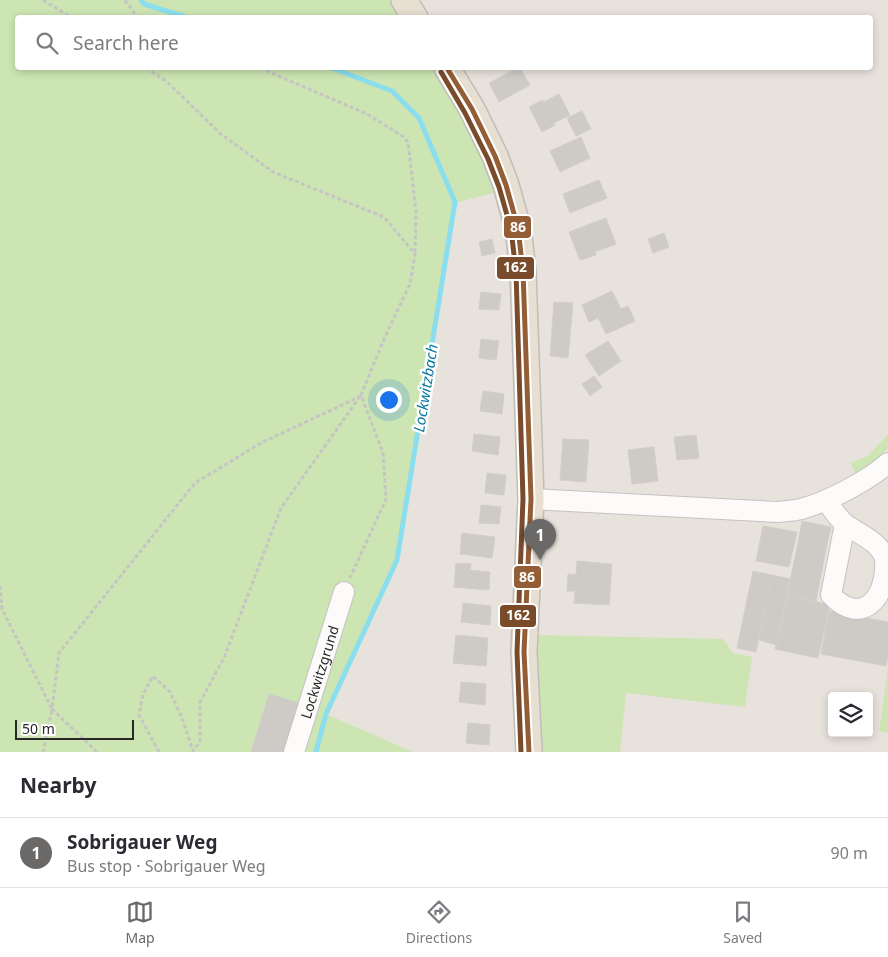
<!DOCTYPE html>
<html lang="en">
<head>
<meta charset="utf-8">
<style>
	body { margin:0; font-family:"Noto Sans",sans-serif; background:#f7f7f7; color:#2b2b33 }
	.controls { position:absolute; right:15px; bottom:15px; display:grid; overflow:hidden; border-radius:5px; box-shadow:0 2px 8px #0003 }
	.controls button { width:45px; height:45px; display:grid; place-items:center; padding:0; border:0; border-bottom:1px solid #e1e1e2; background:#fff; color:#2b2b33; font:25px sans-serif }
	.scale { position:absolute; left:15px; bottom:12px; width:119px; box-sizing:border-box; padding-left:5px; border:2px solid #282828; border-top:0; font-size:14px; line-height:18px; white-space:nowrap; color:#282828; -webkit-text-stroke:4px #fff; paint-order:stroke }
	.you { position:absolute; left:388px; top:399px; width:18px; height:18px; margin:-12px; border:4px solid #fff; border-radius:50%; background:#1a73e8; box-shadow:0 0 0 8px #1a73e833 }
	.badge { display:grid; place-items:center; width:32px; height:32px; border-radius:50%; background:#6b6967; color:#fff; font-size:16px; font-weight:700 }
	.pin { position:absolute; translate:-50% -41px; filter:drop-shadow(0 1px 2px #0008) }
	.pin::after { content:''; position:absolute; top:26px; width:18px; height:15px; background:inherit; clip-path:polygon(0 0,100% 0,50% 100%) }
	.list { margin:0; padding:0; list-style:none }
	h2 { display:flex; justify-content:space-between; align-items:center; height:65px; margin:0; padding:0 20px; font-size:21px }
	h2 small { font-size:16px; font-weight:400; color:#7c7c81 }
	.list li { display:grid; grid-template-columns:32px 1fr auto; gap:15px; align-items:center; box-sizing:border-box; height:70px; padding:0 20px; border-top:1px solid #e1e1e2 }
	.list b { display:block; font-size:19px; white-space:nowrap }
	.list p { margin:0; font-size:16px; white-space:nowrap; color:#7c7c81 }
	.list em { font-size:16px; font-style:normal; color:#7c7c81 }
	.icon { flex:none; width:28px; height:28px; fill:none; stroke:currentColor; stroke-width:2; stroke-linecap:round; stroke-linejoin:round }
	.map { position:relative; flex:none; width:888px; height:752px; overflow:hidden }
	.search { position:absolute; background:#fff; box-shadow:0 2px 8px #0003; left:15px; right:15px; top:15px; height:55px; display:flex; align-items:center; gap:12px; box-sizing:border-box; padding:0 18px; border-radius:5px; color:#7c7c81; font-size:19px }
	.sheet { height:135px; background:#fff }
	nav { display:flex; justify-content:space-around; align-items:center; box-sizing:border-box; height:70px; border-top:1px solid #e1e1e2; background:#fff; font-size:14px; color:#7c7c81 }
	nav a { display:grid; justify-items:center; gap:2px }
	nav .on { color:#6b6967 }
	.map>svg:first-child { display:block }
</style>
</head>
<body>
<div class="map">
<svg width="888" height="752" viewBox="0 0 888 752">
	<rect width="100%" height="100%" fill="#e8e2dc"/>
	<!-- green -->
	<path fill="#cce5b2" d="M0,0H393L405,17L18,18V68H438L468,121L497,192L455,203L397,560L326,714L413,752H0Z
		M888,434V448L865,470L857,475L850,463L868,456Z
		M534,635L723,639L733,653L752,657L745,707L626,693L620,752H540Z
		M888,668V733L879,731Z"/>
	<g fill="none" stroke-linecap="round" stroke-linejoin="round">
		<!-- stream -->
		<path stroke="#8adeee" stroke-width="5" d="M141,0L144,4L189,18
			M316,752L326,714L397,560L455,202L419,118L392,91L332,68"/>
	</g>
	<!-- building -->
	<path fill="#cecac6" stroke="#d2cec9" d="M518,68H520L530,85L499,102L489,83Z
		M559,94L570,115L554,123L555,125L542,132L529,107L542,100L544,102Z
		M582,111L591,129L576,136L567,118Z
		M581,137L590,158L560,172L550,151Z
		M599,180L607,198L570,213L563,194Z
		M606,218L616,244L595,252L596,255L580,260L569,232Z
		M664,233L669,247L653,253L648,239Z
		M492,239L495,253L482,256L479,242Z
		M612,291L621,309L628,306L635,321L606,334L598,318L589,322L582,305Z
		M481,292L501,294L499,310L479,309Z
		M554,302L573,303L568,358L550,356Z
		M481,339L499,341L496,360L479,358Z
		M608,341L621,361L599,376L585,355Z
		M594,376L602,387L590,396L582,384Z
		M483,391L504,394L502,414L480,411Z
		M474,434L500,437L498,455L472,451Z
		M696,435L699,458L677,460L674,437Z
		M563,439L589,440L586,482L560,480Z
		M654,447L658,481L632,484L628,450Z
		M487,473L506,475L504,495L485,493Z
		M481,505L501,507L499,524L479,523Z
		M802,521L831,527L826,549L798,543Z
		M763,526L797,532L789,567L756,561Z
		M462,533L495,537L492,558L460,554Z
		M798,543L826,549L816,601L787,595Z
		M577,561L612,564L609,605L574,603L575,591H567L568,574L576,575Z
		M456,563L471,564L470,570L490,572L489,590L454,587Z
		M753,571L772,575L756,652L737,648Z
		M772,575L791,579L777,645L759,640Z
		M787,595L830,605L818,658L775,649Z
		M463,603L491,606L490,625L461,622Z
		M829,611L888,622V656L886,666L821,654Z
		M456,635L488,638L486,666L453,663Z
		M461,682L486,684L485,705L459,702Z
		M269,694L299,703L284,752H251Z
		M468,723L490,725L489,745L466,743Z"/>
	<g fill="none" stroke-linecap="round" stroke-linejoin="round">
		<defs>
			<g id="minor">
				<path d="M531,499L777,512C785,511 793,511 801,509C827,502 868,481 888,463"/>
				<path d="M826,500C832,509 837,517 845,524C858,534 880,541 885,559C888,597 862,628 831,595L845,524"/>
				<path id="s1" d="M294,752L344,592"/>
			</g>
			<path id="major" d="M404,0L415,18
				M447,68L472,109L495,156L506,185L518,228L523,271L531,499L524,652L529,752"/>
		</defs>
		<!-- minor casing -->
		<use href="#minor" stroke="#c4c2c2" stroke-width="22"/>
		<!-- major casing -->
		<use href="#major" stroke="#c0bdbb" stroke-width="28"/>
		<!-- path -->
		<path stroke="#c6c5c4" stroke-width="3" stroke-dasharray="4 2.5" stroke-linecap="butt" d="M43,0L72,18
			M125,0L135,14L143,18
			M146,68L166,81L221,134L273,172L384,217L415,254L410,284L384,339L361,395L383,453L386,499L350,578
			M260,68L367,114L402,136L408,142L416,211L415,254
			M0,586L2,609L52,709L43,752
			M97,752L52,709L59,653L195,483L261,443L361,396
			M159,752L139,715L143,694L153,676L170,692L182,718L193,751L200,742V702L224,658L281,508L361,395"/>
		<!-- minor -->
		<use href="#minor" stroke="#fcfbfa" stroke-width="20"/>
		<!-- major -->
		<use href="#major" stroke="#e7dfd1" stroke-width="25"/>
		<defs>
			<path id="bus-1" d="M447,68L472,109L495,156L506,185L518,228L523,271L531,499L524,652L529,752"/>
			<path id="bus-2" d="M441,72L465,113L488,159L499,187L511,229L516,272L523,499L517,652L521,752"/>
		</defs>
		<!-- bus-1 casing -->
		<use href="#bus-1" stroke="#fff" stroke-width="9"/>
		<!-- bus-2 casing -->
		<use href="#bus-2" stroke="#fff" stroke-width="9"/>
		<!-- bus-1 -->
		<use href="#bus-1" stroke="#935e36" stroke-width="5"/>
		<!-- bus-2 -->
		<use href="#bus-2" stroke="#7a4b2a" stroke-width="5"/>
	</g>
	<g text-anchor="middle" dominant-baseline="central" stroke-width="5" stroke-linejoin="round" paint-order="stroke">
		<!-- street labels -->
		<g font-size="14" fill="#282828" stroke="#fff">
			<text stroke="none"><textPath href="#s1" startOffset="84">Lockwitzgrund</textPath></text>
		</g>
		<!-- water labels -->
		<g font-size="15" font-style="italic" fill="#04789f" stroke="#fff">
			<text transform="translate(425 388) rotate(-81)">Lockwitzbach</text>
		</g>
	</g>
	<g stroke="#fff" stroke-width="2">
		<rect x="503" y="215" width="29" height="24" rx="5" fill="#935e36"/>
		<rect x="496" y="256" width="39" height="24" rx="5" fill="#7a4b2a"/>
		<rect x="513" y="565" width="29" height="24" rx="5" fill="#935e36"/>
		<rect x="499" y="604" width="38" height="24" rx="5" fill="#7a4b2a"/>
	</g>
	<g font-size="14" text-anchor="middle" font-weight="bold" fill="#fff">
		<text x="518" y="232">86</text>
		<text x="515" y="272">162</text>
		<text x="527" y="582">86</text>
		<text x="518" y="620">162</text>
	</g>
</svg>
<div class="controls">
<button><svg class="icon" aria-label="layers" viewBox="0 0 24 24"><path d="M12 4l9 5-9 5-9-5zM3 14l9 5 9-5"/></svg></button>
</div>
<div class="scale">50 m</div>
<div class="you"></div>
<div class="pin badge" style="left:540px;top:560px">1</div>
<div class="search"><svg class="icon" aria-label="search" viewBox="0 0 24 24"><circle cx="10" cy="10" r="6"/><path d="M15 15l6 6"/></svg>Search here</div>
</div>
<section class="sheet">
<h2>Nearby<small></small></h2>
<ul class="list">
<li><span class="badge">1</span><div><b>Sobrigauer Weg</b><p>Bus stop · Sobrigauer Weg</p></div><em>90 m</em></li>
</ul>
</section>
<nav>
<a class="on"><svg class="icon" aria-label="map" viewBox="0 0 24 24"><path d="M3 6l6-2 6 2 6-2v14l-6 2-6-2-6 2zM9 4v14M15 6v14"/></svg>Map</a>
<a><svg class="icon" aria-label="directions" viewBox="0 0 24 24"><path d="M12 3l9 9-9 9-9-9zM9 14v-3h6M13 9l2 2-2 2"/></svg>Directions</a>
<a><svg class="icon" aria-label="saved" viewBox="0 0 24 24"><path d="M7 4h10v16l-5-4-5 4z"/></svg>Saved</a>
</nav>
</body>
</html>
